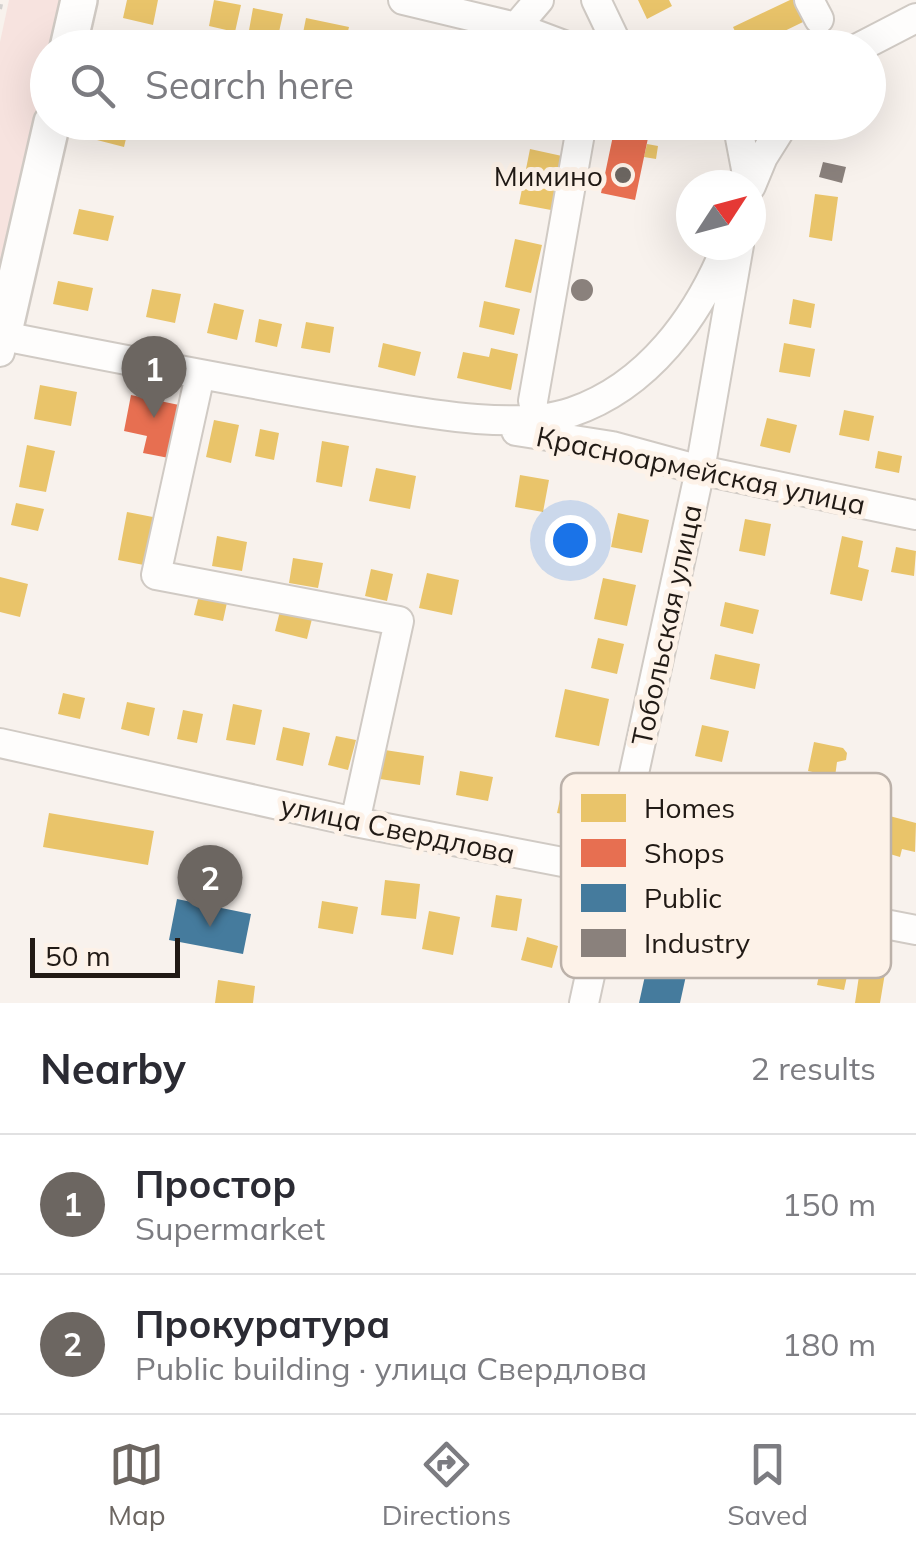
<!DOCTYPE html>
<html lang="en">
<head>
<meta charset="utf-8">
<style>
	body { margin:0; font-family:Mulish,sans-serif; background:#f2f2f3; color:#2b2b33 }
	.compass { position:absolute; left:676px; top:170px; width:90px; height:90px; border-radius:50%; background:#fff; box-shadow:0 10px 40px #0002; rotate:54deg }
	.scale { position:absolute; left:30px; bottom:25px; width:150px; box-sizing:border-box; padding-left:10px; border:5px solid #211a15; border-top:0; font-size:28px; line-height:35px; white-space:nowrap; color:#211a15; -webkit-text-stroke:8px #fdf2e8; paint-order:stroke }
	.you { position:absolute; left:570px; top:540px; width:35px; height:35px; margin:-25px; border:8px solid #fff; border-radius:50%; background:#1a73e8; box-shadow:0 0 0 15px #1a73e833 }
	.badge { display:grid; place-items:center; width:65px; height:65px; border-radius:50%; background:#6c6661; color:#fff; font-size:32px; font-weight:700 }
	.pin { position:absolute; translate:-50% -82px; filter:drop-shadow(0 2px 5px #0008) }
	.pin::after { content:''; position:absolute; top:52px; width:35px; height:30px; background:inherit; clip-path:polygon(0 0,100% 0,50% 100%) }
	.list { margin:0; padding:0; list-style:none }
	h2 { display:flex; justify-content:space-between; align-items:center; height:130px; margin:0; padding:0 40px; font-size:42px }
	h2 small { font-size:32px; font-weight:400; color:#7c7c81 }
	.list li { display:grid; grid-template-columns:65px 1fr auto; gap:30px; align-items:center; box-sizing:border-box; height:140px; padding:0 40px; border-top:2px solid #e1e1e2 }
	.list b { display:block; font-size:38px; white-space:nowrap }
	.list p { margin:0; font-size:32px; white-space:nowrap; color:#7c7c81 }
	.list em { font-size:32px; font-style:normal; color:#7c7c81 }
	.icon { flex:none; width:55px; height:55px; fill:none; stroke:currentColor; stroke-width:2; stroke-linecap:round; stroke-linejoin:round }
	.map { position:relative; flex:none; width:916px; height:1003px; overflow:hidden }
	.search { position:absolute; background:#fff; box-shadow:0 10px 40px #0002; left:30px; right:30px; top:30px; height:110px; display:flex; align-items:center; gap:25px; box-sizing:border-box; padding:0 35px; border-radius:55px; color:#7c7c81; font-size:38px }
	.sheet { height:410px; background:#fff }
	nav { display:flex; justify-content:space-around; align-items:center; box-sizing:border-box; height:140px; border-top:2px solid #e1e1e2; background:#fff; font-size:28px; color:#7c7c81 }
	nav a { display:grid; justify-items:center; gap:5px }
	nav .on { color:#6c6661 }
	.map>svg:first-child { display:block }
</style>
</head>
<body>
<div class="map">
<svg width="916" height="1003" viewBox="0 0 916 1003">
	<rect width="100%" height="100%" fill="#f8f2ed"/>
	<!-- green -->
	<path fill="#f7e3df" d="M9,0H68L58,47L48,48L47,94L2,296L0,295V42Z"/>
	<!-- homes -->
	<path fill="#e9c46a" d="M127,0H158L153,25L123,18Z
		M214,0L241,5L235,32L209,26Z
		M638,0H669L672,6L647,19Z
		M790,0H793L803,22L750,48H743L733,27Z
		M253,8L283,14L277,41L248,36Z
		M306,18L349,27L344,48H300Z
		M409,38L436,44L435,48H407Z
		M102,122H130L124,147L97,140Z
		M619,122H648L645,138L617,132Z
		M647,144L658,146L656,159L644,157Z
		M530,149L562,156L551,210L519,204Z
		M815,194L838,197L832,241L809,237Z
		M79,209L114,216L108,241L73,234Z
		M515,239L542,245L531,293L505,287Z
		M58,281L93,288L88,311L53,304Z
		M152,289L181,294L175,323L146,317Z
		M793,299L815,304L811,328L789,324Z
		M484,301L520,309L514,335L479,327Z
		M214,303L244,310L237,340L207,333Z
		M259,319L282,324L277,347L255,342Z
		M306,322L334,327L330,353L301,348Z
		M383,343L421,352L415,376L378,367Z
		M784,343L815,349L810,377L779,372Z
		M491,348L518,354L511,390L457,378L463,352L489,357Z
		M40,385L77,392L71,426L34,419Z
		M844,410L874,416L869,441L839,435Z
		M767,418L797,425L790,453L760,446Z
		M214,420L239,425L231,463L206,457Z
		M260,429L279,433L274,460L255,456Z
		M322,441L349,446L342,487L316,482Z
		M27,445L55,451L46,492L19,487Z
		M878,451L902,456L899,473L875,468Z
		M376,468L416,476L410,509L369,501Z
		M520,475L549,480L543,512L515,507Z
		M16,503L44,509L38,531L11,525Z
		M127,512L158,518L149,566L118,560Z
		M618,513L649,520L642,553L611,547Z
		M745,519L771,524L765,556L739,551Z
		M217,536L247,542L242,571L212,566Z
		M842,536L863,541L858,567L869,570L862,601L830,594Z
		M896,547L916,551L914,576L891,572Z
		M293,558L323,563L318,588L289,583Z
		M371,569L393,574L387,601L365,596Z
		M427,573L459,580L452,615L419,608Z
		M0,577L28,584L20,617L0,612Z
		M603,578L636,585L627,626L594,619Z
		M200,591L228,598L223,621L194,615Z
		M725,602L759,610L753,634L720,626Z
		M281,607L313,615L307,639L275,631Z
		M598,638L624,644L617,674L591,668Z
		M715,654L760,664L755,689L710,679Z
		M565,689L609,699L599,746L555,737Z
		M63,693L85,698L80,719L58,714Z
		M127,702L155,708L149,736L121,729Z
		M233,704L262,710L255,745L226,740Z
		M183,710L203,714L197,743L177,739Z
		M702,725L729,731L722,762L695,756Z
		M283,727L310,733L303,766L276,760Z
		M336,736L356,740L348,770L328,765Z
		M814,742L843,748L847,753L846,760L837,762L835,777L808,771Z
		M385,750L424,756L420,785L380,779Z
		M460,771L493,777L488,801L456,795Z
		M562,790L589,795L585,818L557,813Z
		M49,813L154,831L148,865L43,847Z
		M882,814L916,823L915,852L902,849L900,857L873,849Z
		M385,880L420,884L416,919L381,915Z
		M496,895L522,899L517,931L491,927Z
		M322,901L358,907L353,934L318,928Z
		M429,911L460,917L453,955L422,949Z
		M527,937L558,946L552,968L521,960Z
		M822,961L849,967L844,990L817,985Z
		M860,969L885,973L880,1003H855Z
		M218,980L255,986L253,1003H215Z"/>
	<!-- shops -->
	<path fill="#e76f51" d="M614,131L648,138L635,200L601,193Z
		M131,395L184,406L174,459L143,453L147,436L124,431Z"/>
	<!-- public -->
	<path fill="#457b9d" d="M177,899L251,914L243,954L169,940Z
		M655,930L694,939L680,1003H639Z"/>
	<!-- industry -->
	<path fill="#8a817c" d="M823,162L846,167L842,183L819,177Z
		M571 290a11 11 0 1 1 22 0a11 11 0 1 1-22 0Z"/>
	<g fill="none" stroke-linecap="round" stroke-linejoin="round">
		<defs>
			<path id="minor" d="M403,0L516,27L572,48
				M596,0L619,48
				M809,0L819,19
				M516,27L539,0
				M858,48L916,18
				M737,122L749,185
				M751,186L763,157L785,122
				M0,352L3,336C115,358 227,380 339,399C404,409 510,433 572,412C648,386 698,317 727,245
				M200,375L156,575L399,621L355,822
				M533,401L582,122
				M516,431L612,446L700,470L916,515
				M0,743L355,822L916,930
				M584,1003L700,470L739,245"/>
			<path id="major" d="M68,48L79,0
				M0,336H3L52,122"/>
		</defs>
		<!-- minor casing -->
		<use href="#minor" stroke="#d0cac4" stroke-width="32"/>
		<!-- major casing -->
		<use href="#major" stroke="#d0cac4" stroke-width="40"/>
		<!-- path -->
		<path stroke="#d3d1cf" stroke-width="4" stroke-dasharray="5 5" stroke-linecap="butt" d="M0,9L2,0"/>
		<!-- minor -->
		<use href="#minor" stroke="#fefdfc" stroke-width="28"/>
		<!-- major -->
		<use href="#major" stroke="#fefdfc" stroke-width="35"/>
	</g>
	<!-- markers -->
	<circle fill="#6c6661" stroke="#fdf2e8" stroke-width="4" cx="623" cy="175" r="10"/>
	<g text-anchor="middle" dominant-baseline="central" stroke-width="10" stroke-linejoin="round" paint-order="stroke">
		<!-- poi labels -->
		<g font-size="28" fill="#211a15" stroke="#fdf2e8" text-anchor="end">
			<text x="603" y="175">Мимино</text>
		</g>
		<!-- street labels -->
		<g font-size="28" fill="#211a15" stroke="#fdf2e8">
			<text transform="translate(701 470) rotate(12)">Красноармейская улица</text>
			<text transform="translate(666 625) rotate(-78)">Тобольская улица</text>
			<text transform="translate(398 829) rotate(12)">улица Свердлова</text>
		</g>
	</g>
	<!-- legend -->
	<rect x="561" y="773" width="330" height="205" rx="15" fill="#fdf2e8" stroke="#bbb1a9" stroke-width="2.5"/>
	<rect x="581" y="794" width="45" height="28" fill="#e9c46a"/>
	<rect x="581" y="839" width="45" height="28" fill="#e76f51"/>
	<rect x="581" y="884" width="45" height="28" fill="#457b9d"/>
	<rect x="581" y="929" width="45" height="28" fill="#8a817c"/>
	<g font-size="28" fill="#211a15">
		<text x="644" y="818">Homes</text>
		<text x="644" y="863">Shops</text>
		<text x="644" y="908">Public</text>
		<text x="644" y="953">Industry</text>
	</g>
</svg>
<svg class="compass" viewBox="-18 -18 36 36"><path d="M0-13l5 13h-10z" fill="#e53935"/><path d="M0 13l5-13h-10z" fill="#7c7c81"/></svg>
<div class="scale">50 m</div>
<div class="you"></div>
<div class="pin badge" style="left:154px;top:418px">1</div>
<div class="pin badge" style="left:210px;top:927px">2</div>
<div class="search"><svg class="icon" aria-label="search" viewBox="0 0 24 24"><circle cx="10" cy="10" r="6"/><path d="M15 15l6 6"/></svg>Search here</div>
</div>
<section class="sheet">
<h2>Nearby<small>2 results</small></h2>
<ul class="list">
<li><span class="badge">1</span><div><b>Простор</b><p>Supermarket</p></div><em>150 m</em></li>
<li><span class="badge">2</span><div><b>Прокуратура</b><p>Public building · улица Свердлова</p></div><em>180 m</em></li>
</ul>
</section>
<nav>
<a class="on"><svg class="icon" aria-label="map" viewBox="0 0 24 24"><path d="M3 6l6-2 6 2 6-2v14l-6 2-6-2-6 2zM9 4v14M15 6v14"/></svg>Map</a>
<a><svg class="icon" aria-label="directions" viewBox="0 0 24 24"><path d="M12 3l9 9-9 9-9-9zM9 14v-3h6M13 9l2 2-2 2"/></svg>Directions</a>
<a><svg class="icon" aria-label="saved" viewBox="0 0 24 24"><path d="M7 4h10v16l-5-4-5 4z"/></svg>Saved</a>
</nav>
</body>
</html>
